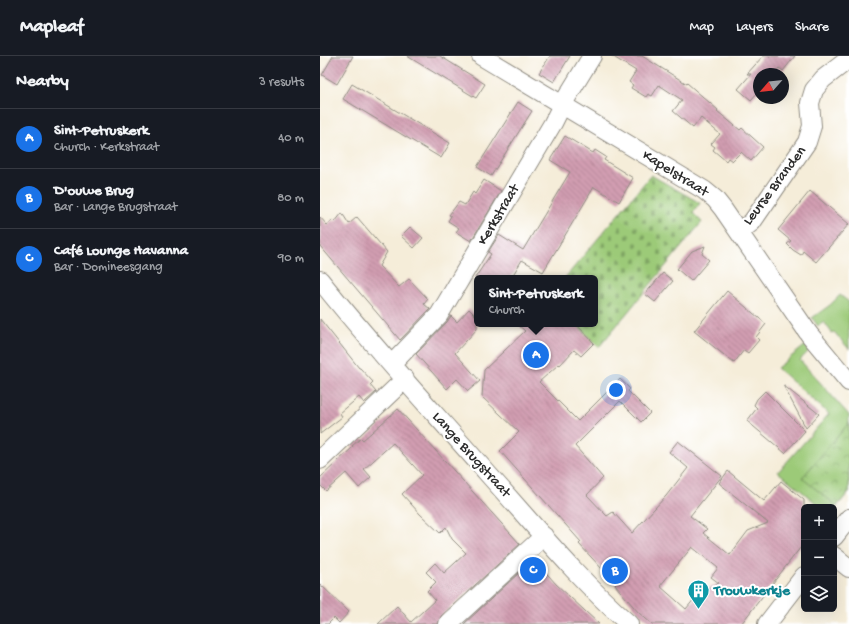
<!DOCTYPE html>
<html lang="en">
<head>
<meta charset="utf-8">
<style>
	body { margin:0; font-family:"Gochi Hand",sans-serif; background:#20242c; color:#f1f3f6 }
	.controls { position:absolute; right:12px; bottom:12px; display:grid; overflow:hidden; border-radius:6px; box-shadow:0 4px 16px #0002 }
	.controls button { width:36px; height:36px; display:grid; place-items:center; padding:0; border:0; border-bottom:1px solid #363941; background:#171b24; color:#f1f3f6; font:20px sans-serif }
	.compass { position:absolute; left:433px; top:12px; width:36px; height:36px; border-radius:50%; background:#171b24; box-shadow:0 4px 16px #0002; rotate:242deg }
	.you { position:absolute; left:296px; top:334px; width:14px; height:14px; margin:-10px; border:3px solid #fff; border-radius:50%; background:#1a73e8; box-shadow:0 0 0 6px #1a73e833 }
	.badge { display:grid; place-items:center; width:26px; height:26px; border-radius:50%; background:#1a73e8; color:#fff; font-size:13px; font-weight:700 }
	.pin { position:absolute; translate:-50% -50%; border:2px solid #fff; box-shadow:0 1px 4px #0006 }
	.popup { position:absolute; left:154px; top:219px; width:124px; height:52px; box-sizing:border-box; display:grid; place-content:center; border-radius:6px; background:#171b24; filter:drop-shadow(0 1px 3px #0005); font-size:13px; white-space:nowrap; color:#9ea1a6 }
	.popup b { font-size:15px; color:#f1f3f6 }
	.popup::after { content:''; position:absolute; left:50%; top:100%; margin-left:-8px; border:8px solid transparent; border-top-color:#171b24 }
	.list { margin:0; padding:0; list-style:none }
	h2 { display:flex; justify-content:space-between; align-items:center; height:52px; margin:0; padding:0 16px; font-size:17px }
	h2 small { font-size:13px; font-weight:400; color:#9ea1a6 }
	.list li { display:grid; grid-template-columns:26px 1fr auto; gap:12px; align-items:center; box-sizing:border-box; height:60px; padding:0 16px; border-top:1px solid #363941 }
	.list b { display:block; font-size:15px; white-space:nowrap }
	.list p { margin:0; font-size:13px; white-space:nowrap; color:#9ea1a6 }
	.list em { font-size:13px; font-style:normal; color:#9ea1a6 }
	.icon { flex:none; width:22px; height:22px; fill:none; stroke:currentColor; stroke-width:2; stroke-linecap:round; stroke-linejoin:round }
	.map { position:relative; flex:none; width:529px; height:568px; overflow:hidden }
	header { display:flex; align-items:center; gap:24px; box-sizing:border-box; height:56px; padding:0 20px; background:#171b24; border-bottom:1px solid #363941 }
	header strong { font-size:19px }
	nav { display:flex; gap:22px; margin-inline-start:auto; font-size:14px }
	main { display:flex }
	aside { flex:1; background:#171b24 }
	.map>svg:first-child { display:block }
</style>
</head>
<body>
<header>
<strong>Mapleaf</strong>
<nav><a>Map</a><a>Layers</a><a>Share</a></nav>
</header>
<main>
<aside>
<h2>Nearby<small>3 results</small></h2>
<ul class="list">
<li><span class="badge">A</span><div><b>Sint-Petruskerk</b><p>Church · Kerkstraat</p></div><em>40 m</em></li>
<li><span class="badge">B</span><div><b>D'ouwe Brug</b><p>Bar · Lange Brugstraat</p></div><em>80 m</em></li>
<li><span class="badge">C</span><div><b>Café Lounge Havanna</b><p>Bar · Domineesgang</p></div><em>90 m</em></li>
</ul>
</aside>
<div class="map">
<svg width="529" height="568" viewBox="0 0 529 568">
	<defs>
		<pattern id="cemetery-stones" width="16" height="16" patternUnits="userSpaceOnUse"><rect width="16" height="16" fill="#9cca78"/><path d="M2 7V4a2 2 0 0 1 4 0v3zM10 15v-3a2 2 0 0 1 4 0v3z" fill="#7fa463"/></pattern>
		<pattern id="park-crowns" width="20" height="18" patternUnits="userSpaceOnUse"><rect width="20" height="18" fill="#9cca78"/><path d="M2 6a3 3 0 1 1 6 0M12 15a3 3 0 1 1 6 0" fill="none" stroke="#7fa463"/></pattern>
		<pattern id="building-back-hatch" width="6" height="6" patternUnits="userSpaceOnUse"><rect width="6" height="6" fill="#d19db1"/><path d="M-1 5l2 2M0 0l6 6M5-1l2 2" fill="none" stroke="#aa8090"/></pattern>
	</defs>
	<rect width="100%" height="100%" fill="#fff"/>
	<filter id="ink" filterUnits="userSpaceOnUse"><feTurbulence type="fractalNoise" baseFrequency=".025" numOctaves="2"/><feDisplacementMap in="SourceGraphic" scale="8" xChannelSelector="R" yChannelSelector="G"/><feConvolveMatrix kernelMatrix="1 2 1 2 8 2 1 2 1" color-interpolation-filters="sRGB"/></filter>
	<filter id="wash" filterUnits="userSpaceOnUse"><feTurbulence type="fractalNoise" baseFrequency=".012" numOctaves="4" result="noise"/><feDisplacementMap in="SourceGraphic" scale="16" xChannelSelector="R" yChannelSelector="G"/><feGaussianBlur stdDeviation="0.9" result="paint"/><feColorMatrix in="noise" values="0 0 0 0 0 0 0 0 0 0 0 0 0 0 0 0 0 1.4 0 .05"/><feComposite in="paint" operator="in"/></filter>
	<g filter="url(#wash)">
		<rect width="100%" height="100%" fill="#f5edd9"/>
		<!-- green -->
		<path fill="#9cca78" stroke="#647a52" d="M520,239L529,246V293L515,277L514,276L512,277L504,266L498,270L492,262L510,249Z
			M487,288L488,296L480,304L529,359V436L514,454V451H501L458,416L509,358L457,312Z"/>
		<!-- cemetery -->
		<path fill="url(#cemetery-stones)" stroke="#647a52" d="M331,119L380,147L373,157L382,166L279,291L264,277L265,276L257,270L258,268H275V222H245Z"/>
		<!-- park -->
		<path fill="url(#park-crowns)" stroke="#647a52" d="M529,367V436L517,450L482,422Z"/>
		<g id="blocks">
			<!-- building -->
			<path fill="url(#building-back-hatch)" fill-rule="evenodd" d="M13,0H33L17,28L2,19Z
				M87,0H120L165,28L156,42Z
				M230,0H250L234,26L219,17Z
				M292,0H322L367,28V27L398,54L397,55L420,74L422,72L443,91L431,105L421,96L412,105L408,102L406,105L393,94L395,91L391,88L400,78L381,62L373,72L353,55L362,44L339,29L332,40L328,38L326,41L311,32L313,29L309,26L316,15Z
				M443,0H475L463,15L459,12L454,18H439V35L431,44L418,33L431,18H427Z
				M32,28L130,87L121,102L23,43Z
				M198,46L212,55L171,120L157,111Z
				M245,80L273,97L275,94L286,101L284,104L313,122L299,146L274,131L223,216L202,204L191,222H155L171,198L168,196L179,179L203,194L250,116L230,104Z
				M164,124L181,135L151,185L136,176L139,172L128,165L131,160L129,159L139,146L145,149L153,136L155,138Z
				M490,135L529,168L496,206L483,195L481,199L473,194L467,188L471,185L458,174Z
				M22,157L29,168L37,161L67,196L59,210L79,231L89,223L108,243L104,248L110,253L80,284L0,190V161L7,169L13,164L15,166Z
				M90,171L103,182L94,192L81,180Z
				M385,190L382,198L389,204L371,225L357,213L372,195Z
				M343,217L353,225L335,246L325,238Z
				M407,235L446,268L436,281L439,284L428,297L424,294L414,307L374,275Z
				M149,253L157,261V273L135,297L160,325L148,335L137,323L127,333L96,298L127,266L131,260L137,266Z
				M0,263L39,312H40L53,326L50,329L56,336L44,347L39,341L20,357L22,361L0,378Z
				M197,268H256L274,287L261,300L254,294L240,309L239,308L219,326L258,365L300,323L310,333L308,335L330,357L321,366L300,345L255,390L283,422L267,439L287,460L293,456L312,477L346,440L368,412L349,396L358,385L402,420L370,460L387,473L383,477L410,499L428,475L448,467L399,427L408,415L444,445L461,425L484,444V487L421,568H332L319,557L295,529L296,528L259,488L261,486L180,395L199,376L162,341L164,314L205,275ZM372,491L398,512L391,521L399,527L380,536L366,553L340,530Z
				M463,329L499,358L486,372Z
				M445,335L485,375L465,397L427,365L437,352L434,349L437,343Z
				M78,353L200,488L121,560L118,568H58L77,550L91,566L115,544L107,535L116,526L106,516L115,507L124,517L146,497L132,483L126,471L120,477L100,458L82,438L102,419L73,387L44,413L51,421L39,432L26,417L6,435L0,429V422L33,391L32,390L41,382L43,384Z
				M214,503L236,528L279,568H144Z
				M0,528L29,556L19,567L14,562L8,568H0Z"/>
		</g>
	</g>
	<g filter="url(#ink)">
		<use href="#blocks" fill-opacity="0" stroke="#908c82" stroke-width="1"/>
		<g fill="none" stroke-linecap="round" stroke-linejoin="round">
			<defs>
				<path id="minor" d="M161,0L384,134L395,143L403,153L489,278L529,326
					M419,176L432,166L487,86L492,70L490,47L494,34L503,23L529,3
					M0,224C53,291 112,354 168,418C214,469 258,523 309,568
					M72,308L119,259L233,67L242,49L272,0
					M0,404L85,323
					M514,481L529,462
					M514,500L529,512
					M128,568L224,480
					M447,568L484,520"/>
			</defs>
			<!-- minor casing -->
			<use href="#minor" stroke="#908c82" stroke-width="20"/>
			<!-- minor -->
			<use href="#minor" stroke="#fff" stroke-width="18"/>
		</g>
	</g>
	<!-- icons -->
	<defs>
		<symbol id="building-pin" viewBox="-11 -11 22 30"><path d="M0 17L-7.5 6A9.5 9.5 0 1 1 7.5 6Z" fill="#0f9aa8" stroke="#fff"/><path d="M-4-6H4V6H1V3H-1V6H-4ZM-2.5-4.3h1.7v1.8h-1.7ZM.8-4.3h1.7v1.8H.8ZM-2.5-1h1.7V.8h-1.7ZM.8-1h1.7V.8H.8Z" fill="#fff"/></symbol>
	</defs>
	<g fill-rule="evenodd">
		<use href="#building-pin" x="366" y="522" width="25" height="34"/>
	</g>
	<g text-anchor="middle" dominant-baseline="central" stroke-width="4" stroke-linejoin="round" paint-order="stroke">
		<!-- street labels -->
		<g font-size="15" fill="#2b2b2b" stroke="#fff">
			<text transform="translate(355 118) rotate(32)">Kapelstraat</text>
			<text transform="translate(455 130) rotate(-53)">Leurse Branden</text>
			<text transform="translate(179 159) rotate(-59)">Kerkstraat</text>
			<text transform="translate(151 399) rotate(48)">Lange Brugstraat</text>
		</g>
		<!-- culture labels -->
		<g font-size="15" font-weight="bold" fill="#0d838f" stroke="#fff" text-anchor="start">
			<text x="394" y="535">Trouwkerkje</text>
		</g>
	</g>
</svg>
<div class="controls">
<button>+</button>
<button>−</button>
<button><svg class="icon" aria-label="layers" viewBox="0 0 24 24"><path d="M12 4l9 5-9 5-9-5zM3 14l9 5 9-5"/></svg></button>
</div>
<svg class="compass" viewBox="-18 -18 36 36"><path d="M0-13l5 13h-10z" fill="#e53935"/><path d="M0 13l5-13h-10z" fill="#9ea1a6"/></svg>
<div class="you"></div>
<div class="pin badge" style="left:216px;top:299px">A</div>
<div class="popup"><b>Sint-Petruskerk</b>Church</div>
<div class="pin badge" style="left:295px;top:515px">B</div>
<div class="pin badge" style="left:213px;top:514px">C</div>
</div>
</main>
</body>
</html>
